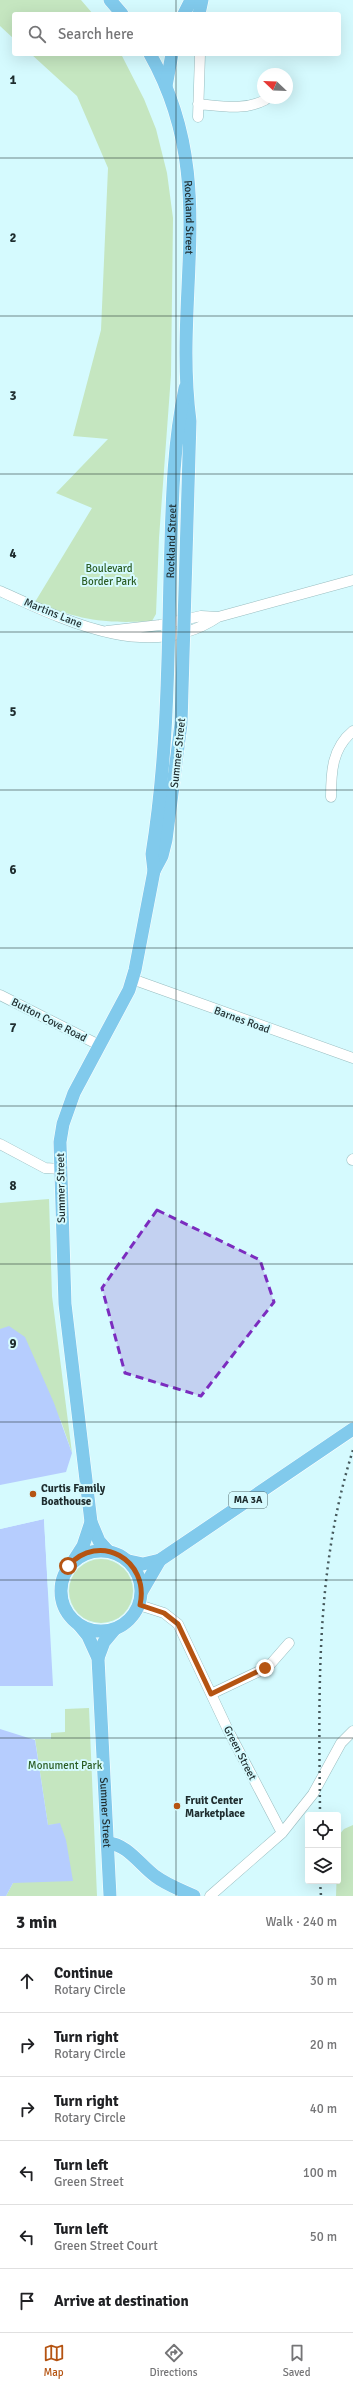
<!DOCTYPE html>
<html lang="en">
<head>
<meta charset="utf-8">
<style>
	body { margin:0; font-family:Signika,sans-serif; background:#f2f2f2; color:#202124 }
	.controls { position:absolute; right:12px; bottom:12px; display:grid; overflow:hidden; border-radius:4px; box-shadow:0 4px 16px #0002 }
	.controls button { width:36px; height:36px; display:grid; place-items:center; padding:0; border:0; border-bottom:1px solid #e0e0e0; background:#fff; color:#202124; font:20px sans-serif }
	.compass { position:absolute; left:257px; top:68px; width:36px; height:36px; border-radius:50%; background:#fff; box-shadow:0 4px 16px #0002; rotate:293deg }
	.stop { position:absolute; width:12px; height:12px; margin:-9px; border:3px solid #b55412; border-radius:50%; background:#fff }
	.stop.end { background:#b55412; border-color:#fff; box-shadow:0 1px 4px #0008 }
	.list { margin:0; padding:0; list-style:none }
	h2 { display:flex; justify-content:space-between; align-items:center; height:52px; margin:0; padding:0 16px; font-size:17px }
	h2 small { font-size:13px; font-weight:400; color:#757577 }
	.list li { display:grid; grid-template-columns:26px 1fr auto; gap:12px; align-items:center; box-sizing:border-box; height:64px; padding:0 16px; border-top:1px solid #e0e0e0 }
	.list b { display:block; font-size:15px; white-space:nowrap }
	.list p { margin:0; font-size:13px; white-space:nowrap; color:#757577 }
	.list em { font-size:13px; font-style:normal; color:#757577 }
	.icon { flex:none; width:22px; height:22px; fill:none; stroke:currentColor; stroke-width:2; stroke-linecap:round; stroke-linejoin:round }
	.map { position:relative; flex:none; width:353px; height:1896px; overflow:hidden }
	.search { position:absolute; background:#fff; box-shadow:0 4px 16px #0002; left:12px; right:12px; top:12px; height:44px; display:flex; align-items:center; gap:10px; box-sizing:border-box; padding:0 14px; border-radius:4px; color:#757577; font-size:15px }
	.sheet { height:436px; background:#fff }
	nav { display:flex; justify-content:space-around; align-items:center; box-sizing:border-box; height:56px; border-top:1px solid #e0e0e0; background:#fff; font-size:11px; color:#757577 }
	nav a { display:grid; justify-items:center; gap:2px }
	nav .on { color:#b55412 }
	.map>svg:first-child { display:block }
</style>
</head>
<body>
<div class="map">
<svg width="353" height="1896" viewBox="0 0 353 1896">
	<rect width="100%" height="100%" fill="#d5fafe"/>
	<!-- green -->
	<path fill="#c5e6c0" d="M0,0H81L93,14H14V39L0,26Z
		M31,54H121L144,99L156,129L167,173L173,218L171,375L159,538L156,614L152,621C104,624 80,620 35,602L92,508L56,493L108,439L73,436L101,330L108,168L77,96Z
		M49,1199L52,1296L72,1453L61,1421L0,1329V1203Z
		M69 1591a32 32 0 1 1 64 0a32 32 0 1 1-64 0Z
		M89,1708L97,1896H6L13,1883L60,1824L48,1825L35,1739H51V1733L65,1732V1709Z
		M353,1825V1896H336L338,1836L344,1829Z"/>
	<!-- water -->
	<path fill="#b6cdfe" d="M9,1326L25,1337L54,1403L72,1453L66,1472L0,1485V1329Z
		M44,1519L53,1686H0V1529Z
		M0,1729L35,1740L48,1825L60,1823L66,1840L73,1881L13,1883L6,1896H0Z"/>
	<!-- pier -->
	<path fill="#d5fafe" d="M44,1517L46,1519L50,1589H48L44,1519L0,1529V1527Z"/>
	<g fill="none" stroke-linecap="round" stroke-linejoin="round">
		<defs>
			<path id="minor" d="M198,104C221,106 244,111 265,100
				M198,117L200,54
				M0,591C66,621 150,663 218,617
				M107,631L160,625L201,616L218,617L353,580
				M331,797C331,772 332,748 353,731
				M132,979L353,1058
				M0,995L99,1045
				M0,1144L45,1168L60,1169
				M352,1160L353,1159
				M139,1605L164,1613L178,1624L228,1730L282,1833
				M211,1694L268,1667L289,1643
				M210,1896L282,1833L313,1794L341,1743L353,1731"/>
			<g id="major">
				<path d="M110,0L122,14"/>
				<path d="M184,14L191,0"/>
				<path d="M199,14L202,0"/>
				<path id="s1" d="M150,54C220,178 173,291 190,421L181,724L166,840L162,856L154,871"/>
				<path d="M166,86L172,54"/>
				<circle cx="101" cy="1591" r="40"/>
				<path id="s2" d="M108,1551L99,1541L91,1522L65,1304L60,1142L63,1124L74,1093L129,990L135,970L154,871L152,854C167,761 168,669 170,575C172,513 172,449 185,388"/>
				<path d="M74,1560L83,1546L91,1522"/>
				<path d="M129,1561L143,1564L160,1560L353,1429"/>
				<path d="M142,1591L160,1560"/>
				<path id="s3" d="M79,1625L88,1636L98,1658L110,1896"/>
				<path d="M98,1658L104,1642L114,1630"/>
				<path d="M108,1843C127,1844 141,1866 155,1876C167,1885 181,1890 194,1896"/>
			</g>
		</defs>
		<!-- minor casing -->
		<use href="#minor" stroke="#98bcbf" stroke-width="11"/>
		<!-- major casing -->
		<use href="#major" stroke="#fff" stroke-width="14"/>
		<!-- minor -->
		<use href="#minor" stroke="#fff" stroke-width="10"/>
		<!-- major -->
		<use href="#major" stroke="#81caec" stroke-width="13"/>
		<!-- rail -->
		<path stroke="#46595c" stroke-width="2.5" stroke-dasharray="2 4" stroke-linecap="butt" d="M320,1815C319,1692 315,1569 353,1450
			M320,1881L321,1896"/>
	</g>
	<g fill="none" stroke-linecap="round" stroke-linejoin="round">
		<!-- route -->
		<path stroke="#b55412" stroke-width="5" d="M68,1566C99,1531 150,1560 140,1605L164,1613L178,1624L211,1694L265,1668"/>
	</g>
	<!-- marked area -->
	<path fill="#7b2cbf" fill-opacity="0.2" stroke="#7b2cbf" stroke-width="3" stroke-dasharray="8 5" stroke-linejoin="round" d="M157,1210L260,1260L274,1302L201,1396L125,1373L102,1288Z"/>
	<!-- grid -->
	<path fill="none" stroke="#1e2c2e" stroke-width="1" stroke-opacity="0.55" d="M176,0V14M176,54V1896M0,158H353M0,316H353M0,474H353M0,632H353M0,790H353M0,948H353M0,1106H353M0,1264H353M0,1422H353M0,1580H353M0,1738H353"/>
	<!-- markers -->
	<g fill="#b55412" stroke="#d5fafe" stroke-width="1.5">
		<circle cx="33" cy="1494" r="4"/>
		<circle cx="177" cy="1806" r="4"/>
	</g>
	<g text-anchor="middle" dominant-baseline="central" stroke-width="4" stroke-linejoin="round" paint-order="stroke">
		<!-- shield labels -->
		<rect fill="#d5fafe" stroke="#556a6c" stroke-width="1" x="229" y="1492" width="38" height="16" rx="3"/>
		<g font-size="10" font-weight="bold" fill="#1e2c2e">
			<text x="248" y="1500">MA 3A</text>
		</g>
		<!-- street labels -->
		<g font-size="11" fill="#1e2c2e" stroke="#d5fafe">
			<text stroke="none"><textPath href="#s1" startOffset="170">Rockland Street</textPath></text>
			<text stroke="none"><textPath href="#s2" startOffset="1036">Rockland Street</textPath></text>
			<text transform="translate(53 613) rotate(22)">Martins Lane</text>
			<text transform="translate(178 753) rotate(-84)">Summer Street</text>
			<text transform="translate(49 1020) rotate(27)">Button Cove Road</text>
			<text transform="translate(242 1020) rotate(20)">Barnes Road</text>
			<text transform="translate(61 1188) rotate(-91)">Summer Street</text>
			<text transform="translate(240 1753) rotate(63)">Green Street</text>
			<text stroke="none"><textPath href="#s3" startOffset="193">Summer Street</textPath></text>
		</g>
		<!-- park labels -->
		<g font-size="11" fill="#2b5d24" stroke="#d5fafe">
			<text x="109" y="568">Boulevard<tspan x="109" dy="13">Border Park</tspan></text>
			<text x="65" y="1765">Monument Park</text>
		</g>
		<!-- poi labels -->
		<g font-size="11" font-weight="bold" fill="#1e2c2e" stroke="#d5fafe" text-anchor="start">
			<text x="41" y="1488">Curtis Family<tspan x="41" dy="13">Boathouse</tspan></text>
			<text x="185" y="1800">Fruit Center<tspan x="185" dy="13">Marketplace</tspan></text>
		</g>
	</g>
	<g font-size="13" text-anchor="middle" font-weight="bold" fill="#1e2c2e" stroke="#d5fafe" stroke-width="4" stroke-linejoin="round" paint-order="stroke">
		<text x="13" y="84">1</text>
		<text x="13" y="242">2</text>
		<text x="13" y="400">3</text>
		<text x="13" y="558">4</text>
		<text x="13" y="716">5</text>
		<text x="13" y="874">6</text>
		<text x="13" y="1032">7</text>
		<text x="13" y="1190">8</text>
		<text x="13" y="1348">9</text>
	</g>
</svg>
<div class="controls">
<button><svg class="icon" aria-label="locate" viewBox="0 0 24 24"><circle cx="12" cy="12" r="6"/><path d="M12 2v4M12 18v4M2 12h4M18 12h4"/></svg></button>
<button><svg class="icon" aria-label="layers" viewBox="0 0 24 24"><path d="M12 4l9 5-9 5-9-5zM3 14l9 5 9-5"/></svg></button>
</div>
<svg class="compass" viewBox="-18 -18 36 36"><path d="M0-13l5 13h-10z" fill="#e53935"/><path d="M0 13l5-13h-10z" fill="#757577"/></svg>
<div class="stop" style="left:68px;top:1566px"></div>
<div class="stop end" style="left:265px;top:1668px"></div>
<div class="search"><svg class="icon" aria-label="search" viewBox="0 0 24 24"><circle cx="10" cy="10" r="6"/><path d="M15 15l6 6"/></svg>Search here</div>
</div>
<section class="sheet">
<h2>3 min<small>Walk · 240 m</small></h2>
<ul class="list">
<li><svg class="icon" aria-label="ahead" viewBox="0 0 24 24"><path d="M12 20V5M6 11l6-6 6 6"/></svg><div><b>Continue</b><p>Rotary Circle</p></div><em>30 m</em></li>
<li><svg class="icon" aria-label="right" viewBox="0 0 24 24"><path d="M7 20v-9h11M14 6l5 5-5 5"/></svg><div><b>Turn right</b><p>Rotary Circle</p></div><em>20 m</em></li>
<li><svg class="icon" aria-label="right" viewBox="0 0 24 24"><path d="M7 20v-9h11M14 6l5 5-5 5"/></svg><div><b>Turn right</b><p>Rotary Circle</p></div><em>40 m</em></li>
<li><svg class="icon" aria-label="left" viewBox="0 0 24 24"><path d="M17 20v-9H6M10 6l-5 5 5 5"/></svg><div><b>Turn left</b><p>Green Street</p></div><em>100 m</em></li>
<li><svg class="icon" aria-label="left" viewBox="0 0 24 24"><path d="M17 20v-9H6M10 6l-5 5 5 5"/></svg><div><b>Turn left</b><p>Green Street Court</p></div><em>50 m</em></li>
<li><svg class="icon" aria-label="arrive" viewBox="0 0 24 24"><path d="M6 21V4h12l-3 4 3 4H6"/></svg><div><b>Arrive at destination</b></div></li>
</ul>
</section>
<nav>
<a class="on"><svg class="icon" aria-label="map" viewBox="0 0 24 24"><path d="M3 6l6-2 6 2 6-2v14l-6 2-6-2-6 2zM9 4v14M15 6v14"/></svg>Map</a>
<a><svg class="icon" aria-label="directions" viewBox="0 0 24 24"><path d="M12 3l9 9-9 9-9-9zM9 14v-3h6M13 9l2 2-2 2"/></svg>Directions</a>
<a><svg class="icon" aria-label="saved" viewBox="0 0 24 24"><path d="M7 4h10v16l-5-4-5 4z"/></svg>Saved</a>
</nav>
</body>
</html>
